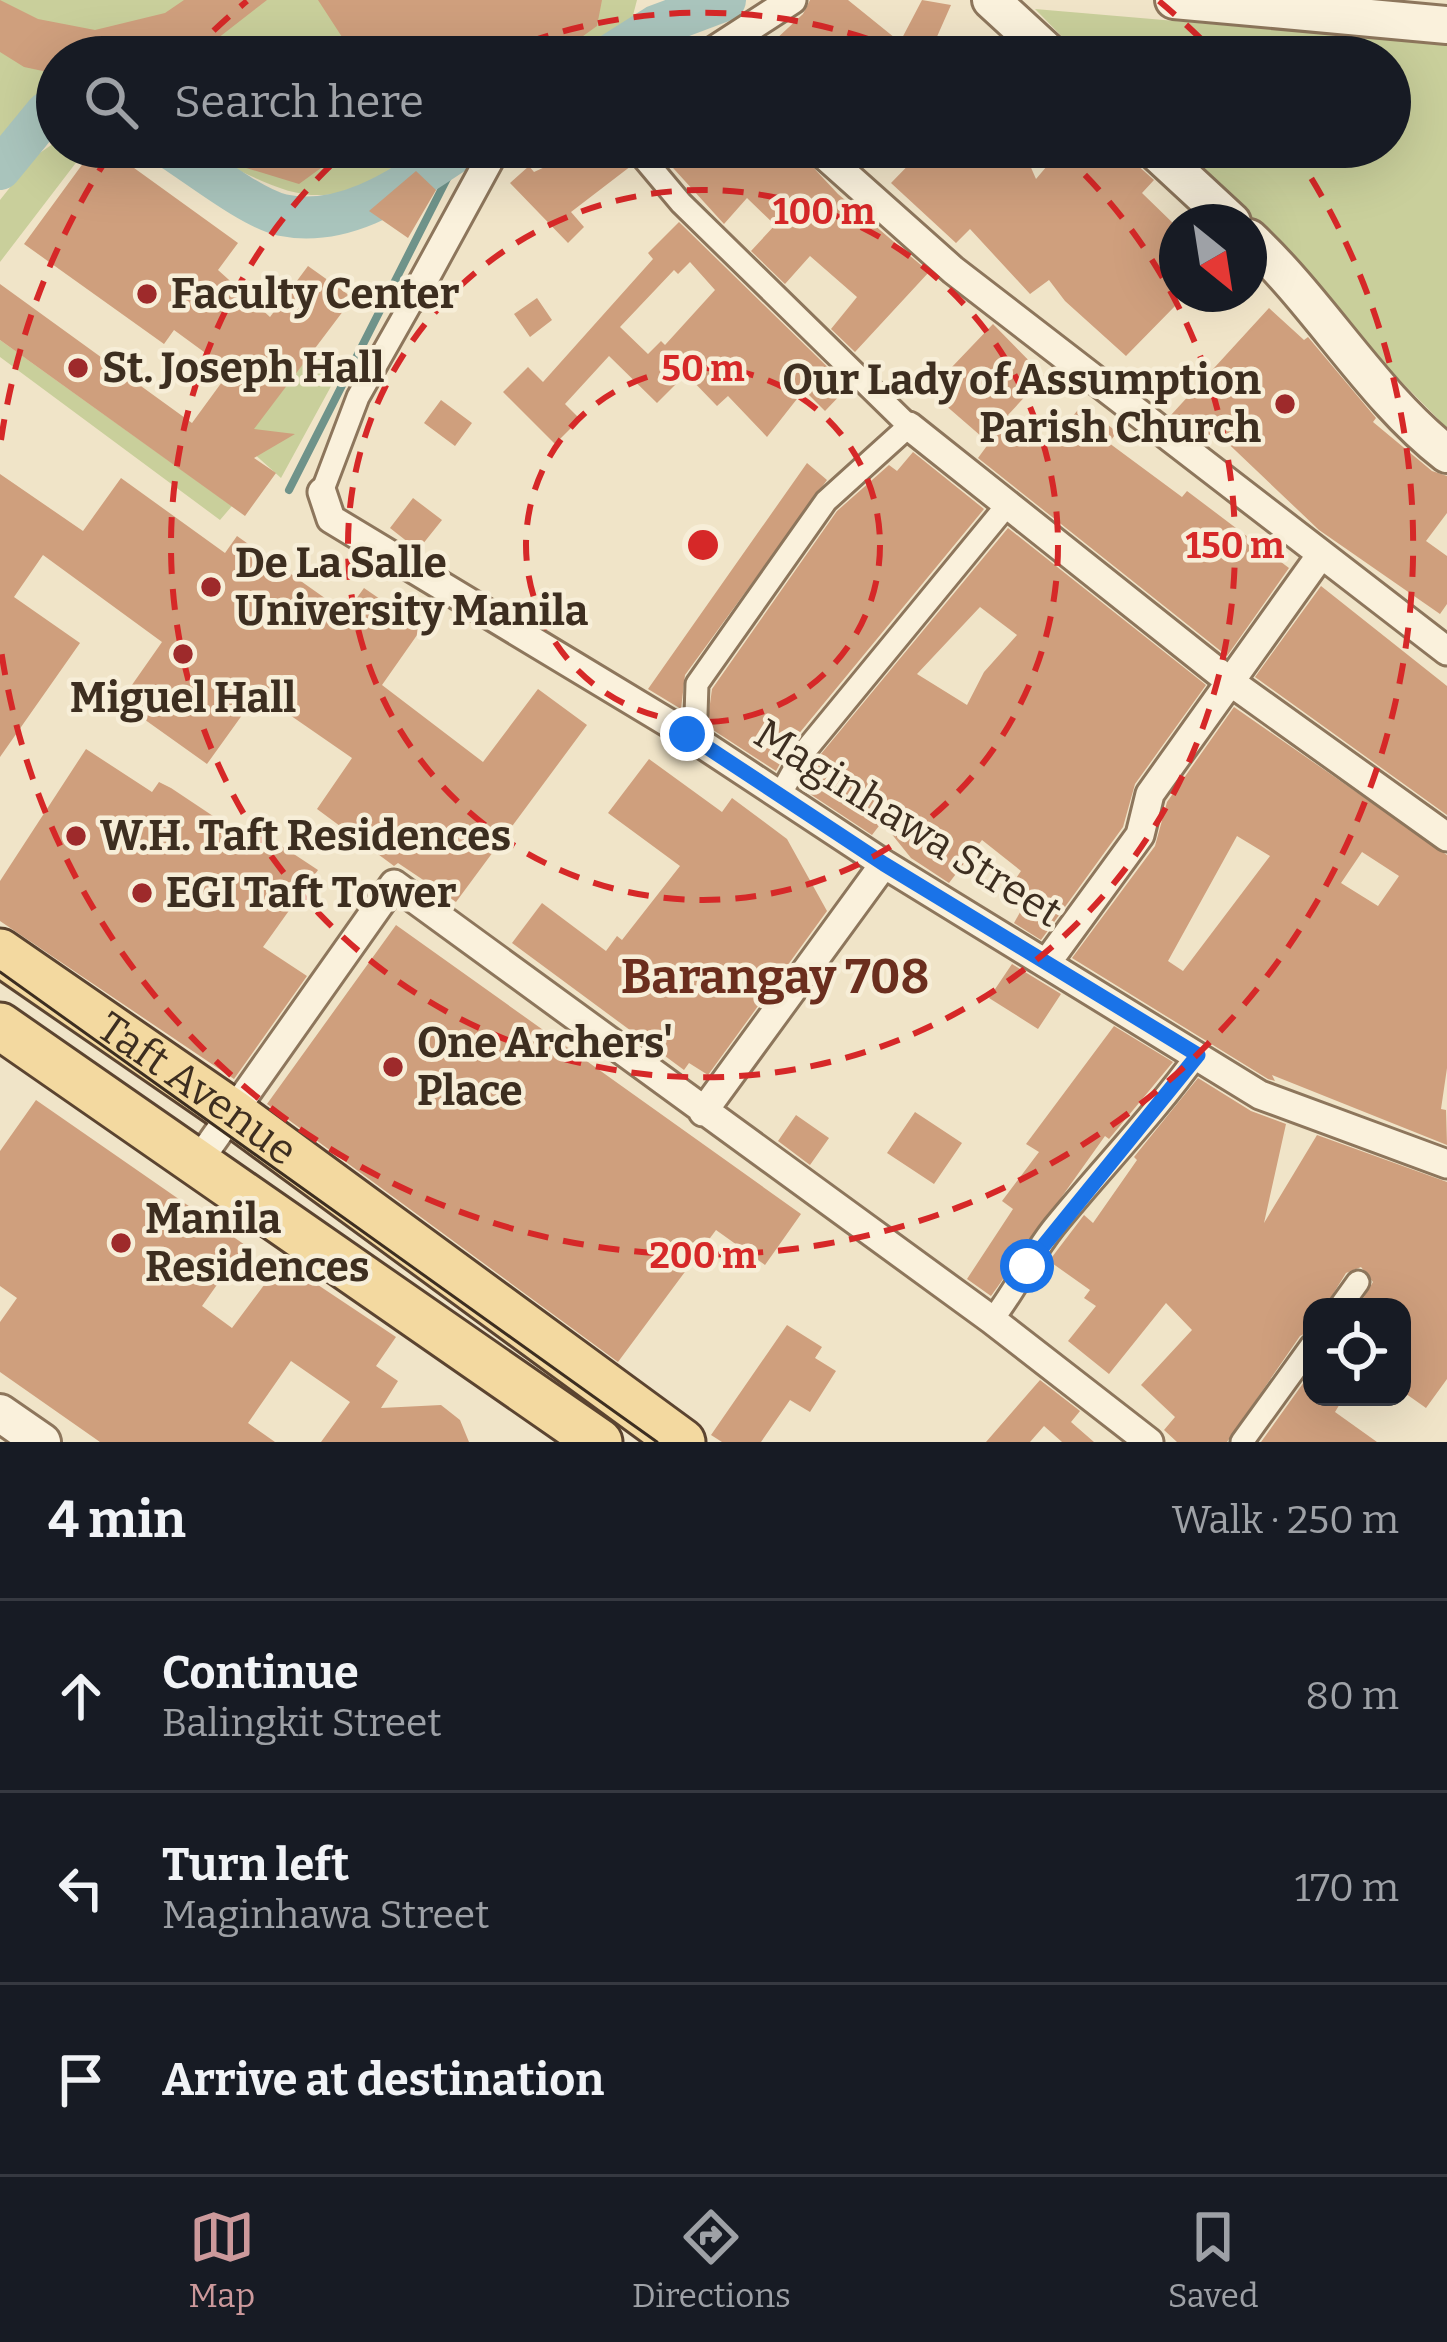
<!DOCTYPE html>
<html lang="en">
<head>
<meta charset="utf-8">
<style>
	body { margin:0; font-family:Bitter,serif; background:#242831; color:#f1f3f6 }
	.controls { position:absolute; right:36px; bottom:36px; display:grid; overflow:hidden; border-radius:24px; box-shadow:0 12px 48px #0002 }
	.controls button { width:108px; height:108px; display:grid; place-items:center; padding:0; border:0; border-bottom:3px solid #363941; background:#171b24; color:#f1f3f6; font:60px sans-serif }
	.compass { position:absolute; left:1159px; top:204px; width:108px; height:108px; border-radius:50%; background:#171b24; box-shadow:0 12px 48px #0002; rotate:150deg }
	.stop { position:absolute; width:36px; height:36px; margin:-27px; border:9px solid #1a73e8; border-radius:50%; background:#fff }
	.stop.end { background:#1a73e8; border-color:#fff; box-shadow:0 3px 12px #0008 }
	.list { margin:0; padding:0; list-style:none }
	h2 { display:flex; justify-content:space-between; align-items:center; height:156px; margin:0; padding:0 48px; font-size:51px }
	h2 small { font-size:39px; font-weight:400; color:#9ea1a6 }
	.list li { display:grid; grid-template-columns:78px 1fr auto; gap:36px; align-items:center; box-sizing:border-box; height:192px; padding:0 48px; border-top:3px solid #363941 }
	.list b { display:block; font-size:45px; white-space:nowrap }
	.list p { margin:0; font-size:39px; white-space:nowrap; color:#9ea1a6 }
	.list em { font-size:39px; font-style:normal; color:#9ea1a6 }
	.icon { flex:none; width:66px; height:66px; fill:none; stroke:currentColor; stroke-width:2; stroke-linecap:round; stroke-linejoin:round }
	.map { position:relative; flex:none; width:1447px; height:1442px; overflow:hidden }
	.search { position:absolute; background:#171b24; box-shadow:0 12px 48px #0002; left:36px; right:36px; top:36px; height:132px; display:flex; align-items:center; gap:30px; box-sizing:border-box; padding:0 42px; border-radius:66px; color:#9ea1a6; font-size:45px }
	.sheet { height:732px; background:#171b24 }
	nav { display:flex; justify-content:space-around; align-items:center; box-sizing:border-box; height:168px; border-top:3px solid #363941; background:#171b24; font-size:33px; color:#9ea1a6 }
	nav a { display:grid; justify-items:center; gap:6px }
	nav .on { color:#cc999b }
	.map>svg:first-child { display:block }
</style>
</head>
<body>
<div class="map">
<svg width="1447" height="1442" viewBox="0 0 1447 1442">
	<rect width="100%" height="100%" fill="#f0e4c8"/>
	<!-- green -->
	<path fill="#c9cf9b" d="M0,0H637L631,23L577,57H57V93L37,105L0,153Z
		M1035,9L1447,44V428L1170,147H1390V57H1082Z
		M57,141V147H88L0,262V200L34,157Z
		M194,147H434C323,217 305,205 194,147Z
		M0,340L232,506L220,520L0,357Z
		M314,349L341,368L281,478L242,443Z"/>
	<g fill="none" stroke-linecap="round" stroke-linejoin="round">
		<!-- stream -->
		<path stroke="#6f938a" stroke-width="8" d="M289,490L463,147"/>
		<!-- river -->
		<path stroke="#a9c4bc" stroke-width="42" d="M607,57L656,26L725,0
			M168,147C197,165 251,208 282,215C350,229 410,181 463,147
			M0,169L46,113L57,114"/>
	</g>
	<!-- building -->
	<path fill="#cf9f7d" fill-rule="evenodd" d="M0,0L38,19L95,30L165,13L184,0H267L204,49L181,57H57V74L24,67L0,52Z
		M318,0H602L597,26L554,57H355Z
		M810,0H848L900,42L922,0L951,5L928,57H757L803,14Z
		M95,147H105L238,243L218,270L270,317L308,266L353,298L254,429L295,434L254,458L276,473L245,516L0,340V284L192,423L230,371L174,330L164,344L24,244Z
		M228,147H350L299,184L243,167Z
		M588,147H619L631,166L571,212L584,227L568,243L510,183L529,166L534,172Z
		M654,147H794L838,194L929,272L855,352L831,329L857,297L810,256L785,284L751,251L775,225L747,198L724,224Z
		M926,147H1022L1036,179L1063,147H1129L1135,163L1154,180L1142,193L1177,227V304L1126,356L1065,301L1049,280L1030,294L970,229L956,243L891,183Z
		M416,171L436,190L408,238L369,211Z
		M679,222L848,387L825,411L804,390L767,437L728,396L717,406L686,374L657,403L609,356L565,404L580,419L555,444L503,392L528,367L543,382L653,259L648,253ZM690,262L715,290L665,345L661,341L648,354L620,327L674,270L678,274Z
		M537,298L552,320L530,337L514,314Z
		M1269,308L1304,340L1308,337L1376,418L1373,422L1432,471L1447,476V513L1426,541L1447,556V604L1440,614L1319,530L1216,432L1206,443L1171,415Z
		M993,324L1044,376L1008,415L1048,446L1082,405L1117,432L1109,443L1182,497L1187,491L1289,568L1227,656L978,458L989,443L929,391Z
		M441,400L472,423L455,446L424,423Z
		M913,452L984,509L792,742L776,771L707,726L712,689L837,511L889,465L897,471Z
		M807,463L827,480L685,675L681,709L648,689Z
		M0,474L83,531L121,478L225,553L237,536L346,613L364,588L422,628L382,685L483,762L538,689L587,725L456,902L398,863L394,866L317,809L352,758L258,693L207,764L120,702L162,642L43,555L14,597L80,643L0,757Z
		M413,498L442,520L418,550L390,528Z
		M1008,528L1206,685L1135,784L1123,827L1041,940L1014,923L1024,905L1006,893L1021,871L982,840L949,883L911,858L882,822L872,835L801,788L816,760ZM980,607L1017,635L984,672L967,705L917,674Z
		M1321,586L1447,686V815L1255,677Z
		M1234,707L1447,855V1068L1441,1109L1446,1110L1447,1145L1272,1075L1275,1081L1268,1079L1072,958L1155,846L1167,802ZM1237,836L1270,856L1183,971L1168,961ZM1362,852L1399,876L1378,906L1341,883Z
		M86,749L152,792L159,782L171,788L240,834L247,823L318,870L263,947L307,976L234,1079L0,921V881Z
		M649,759L722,812L732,798L787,839L827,911L708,1075L689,1063L684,1070L512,943L542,903L606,951L617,936L622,940L680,866L608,813Z
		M396,925L801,1214L765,1265L716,1230L618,1362L267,1104Z
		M1012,964L1061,994L1038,1029L989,998Z
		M1114,1026L1173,1062L1109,1139L1105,1136L991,1296L967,1279L1013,1209L1002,1201L1039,1152L1026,1144Z
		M1198,1078L1251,1111L1286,1124L1264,1223L1317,1135L1447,1182V1379L1426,1408L1402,1391V1307H1358L1373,1282L1361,1267L1346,1273L1325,1307H1312V1330L1300,1336L1227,1442H1177L1164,1430L1175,1417L1141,1385L1192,1330L1166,1303L1109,1374L1068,1341L1096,1306L1084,1298L1090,1290L1049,1261L1084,1215L1093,1223L1137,1160L1134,1157Z
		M36,1100L245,1245L202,1306L232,1328L282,1261L396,1337L376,1366L398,1381L381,1408L441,1405L460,1420L469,1442H321L350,1402L291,1361L248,1423L275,1442H100L0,1372V1322L17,1298L0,1286V1151Z
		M915,1112L962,1143L934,1184L887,1153Z
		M796,1115L829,1138L810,1165L778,1141Z
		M787,1325L822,1347L815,1358L836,1371L810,1412L790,1400L761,1442H722L711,1435Z
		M1040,1380L1080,1411L1071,1422L1094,1442H1062L1044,1426L1030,1442H986Z
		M1304,1382L1312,1397H1344L1335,1412L1377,1442H1261Z"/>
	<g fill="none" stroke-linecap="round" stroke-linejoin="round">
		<defs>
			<path id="pedestrian" d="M634,147L681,203L909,426L826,501L697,684L696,715L687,734
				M322,492L358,397L414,298
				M780,795L804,752L1008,504
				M1340,1307L1358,1282
				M992,1320C1016,1290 1030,1257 1054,1227C1101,1169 1153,1116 1197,1055
				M1242,1442L1312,1345"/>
			<path id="minor" d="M683,57L710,53L792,0
				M815,147L953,270L1447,651
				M414,298L492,155L506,147
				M909,426L1228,680L1447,837
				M322,492L331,519L687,734L884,864L1260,1095L1447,1164
				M1048,961L1140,835L1150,794L1320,556
				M703,1112L884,864
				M197,1163L394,884L992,1320L1149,1442"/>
			<path id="tertiary" d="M991,0L1053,57
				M1174,0L1447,25
				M1151,147L1232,222
				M1249,238C1319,303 1374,398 1447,454
				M0,1413L42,1442"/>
			<g id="primary">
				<path id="s1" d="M0,952L232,1112L682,1442"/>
				<path d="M0,1026L599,1442"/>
			</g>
		</defs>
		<!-- pedestrian casing -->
		<use href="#pedestrian" stroke="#8d765c" stroke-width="27"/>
		<!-- minor casing -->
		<use href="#minor" stroke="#8d765c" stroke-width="33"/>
		<!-- tertiary casing -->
		<use href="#tertiary" stroke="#8d765c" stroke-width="42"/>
		<!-- primary casing -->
		<use href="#primary" stroke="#5b4430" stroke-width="51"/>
		<!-- pedestrian -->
		<use href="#pedestrian" stroke="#faf1dc" stroke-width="21"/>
		<!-- minor -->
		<use href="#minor" stroke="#faf1dc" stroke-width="27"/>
		<!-- tertiary -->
		<use href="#tertiary" stroke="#faf1dc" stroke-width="36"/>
		<!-- primary -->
		<use href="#primary" stroke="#f3d9a0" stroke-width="45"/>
		<!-- tram -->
		<path stroke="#3d2e20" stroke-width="3" d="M0,972L657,1442"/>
	</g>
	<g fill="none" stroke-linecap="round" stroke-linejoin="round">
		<!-- route -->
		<path stroke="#1a73e8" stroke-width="15" d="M687,734L884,864L1198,1055L1027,1266"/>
	</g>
	<!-- distance rings -->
	<g fill="none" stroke="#d62828" stroke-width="6" stroke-dasharray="21 15">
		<circle cx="703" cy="545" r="177"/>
		<circle cx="703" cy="545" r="355"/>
		<path d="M495 55A532 532 0 0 1 911 55M1059 150A532 532 0 1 1 347 150"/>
		<path d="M1 440A710 710 0 0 1 114 148M188 56A710 710 0 0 1 247 1M1159 1A710 710 0 0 1 1218 56M1292 148A710 710 0 1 1 1 650"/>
	</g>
	<!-- markers -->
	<g fill="#9e2a2b" stroke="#f7eed8" stroke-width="4.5">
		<circle cx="147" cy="294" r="12"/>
		<circle cx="78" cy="368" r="12"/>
		<circle cx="1285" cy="404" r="12"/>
		<circle cx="211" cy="587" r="12"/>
		<circle cx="183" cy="654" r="12"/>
		<circle cx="76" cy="836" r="12"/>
		<circle cx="142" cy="893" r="12"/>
		<circle cx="393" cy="1067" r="12"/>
		<circle cx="121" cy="1243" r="12"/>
	</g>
	<g text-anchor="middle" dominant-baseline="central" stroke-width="9" stroke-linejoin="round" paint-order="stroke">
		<!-- poi labels -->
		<g font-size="42" font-weight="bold" fill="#3d2e20" stroke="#f7eed8" text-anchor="start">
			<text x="171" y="294">Faculty Center</text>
			<text x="102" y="368">St. Joseph Hall</text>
			<text x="1261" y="380" text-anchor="end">Our Lady of Assumption<tspan x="1261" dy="48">Parish Church</tspan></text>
			<text x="235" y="563">De La Salle<tspan x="235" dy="48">University Manila</tspan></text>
			<text x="183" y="698" text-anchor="middle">Miguel Hall</text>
			<text x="100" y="836">W.H. Taft Residences</text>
			<text x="166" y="893">EGI Taft Tower</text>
			<text x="417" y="1043">One Archers'<tspan x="417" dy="48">Place</tspan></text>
			<text x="145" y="1219">Manila<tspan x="145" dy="48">Residences</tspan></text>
		</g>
		<!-- street labels -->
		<g font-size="42" fill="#3d2e20" stroke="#f7eed8">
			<text transform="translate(908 823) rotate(32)">Maginhawa Street</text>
			<text stroke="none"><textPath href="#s1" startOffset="240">Taft Avenue</textPath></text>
		</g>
		<!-- quarter labels -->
		<g font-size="48" font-weight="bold" fill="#6b2e1e" stroke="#f7eed8">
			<text x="775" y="977">Barangay 708</text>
		</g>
	</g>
	<circle cx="703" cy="545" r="18" fill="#d62828" stroke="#f7eed8" stroke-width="6"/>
	<g font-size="36" text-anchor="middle" font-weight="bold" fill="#d62828" stroke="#f7eed8" stroke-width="9" stroke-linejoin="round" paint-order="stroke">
		<text x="824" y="224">100 m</text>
		<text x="703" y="381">50 m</text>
		<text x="1235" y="558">150 m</text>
		<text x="703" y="1268">200 m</text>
	</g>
</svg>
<div class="controls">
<button><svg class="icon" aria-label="locate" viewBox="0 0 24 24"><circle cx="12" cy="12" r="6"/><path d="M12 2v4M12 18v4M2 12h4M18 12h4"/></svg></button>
</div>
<svg class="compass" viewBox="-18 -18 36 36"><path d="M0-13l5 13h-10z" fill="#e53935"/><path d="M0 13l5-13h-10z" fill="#9ea1a6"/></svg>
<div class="stop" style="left:1027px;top:1266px"></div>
<div class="stop end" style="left:687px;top:734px"></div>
<div class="search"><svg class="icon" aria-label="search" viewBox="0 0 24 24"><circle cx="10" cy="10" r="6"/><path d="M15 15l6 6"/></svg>Search here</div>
</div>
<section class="sheet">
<h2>4 min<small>Walk · 250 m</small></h2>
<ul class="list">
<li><svg class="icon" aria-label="ahead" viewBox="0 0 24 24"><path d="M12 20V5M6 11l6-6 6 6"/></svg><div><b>Continue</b><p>Balingkit Street</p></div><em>80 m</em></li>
<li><svg class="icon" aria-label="left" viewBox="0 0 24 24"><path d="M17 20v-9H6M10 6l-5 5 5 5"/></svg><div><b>Turn left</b><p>Maginhawa Street</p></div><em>170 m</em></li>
<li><svg class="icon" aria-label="arrive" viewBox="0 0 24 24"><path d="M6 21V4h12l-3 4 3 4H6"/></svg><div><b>Arrive at destination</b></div></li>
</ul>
</section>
<nav>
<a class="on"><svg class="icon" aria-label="map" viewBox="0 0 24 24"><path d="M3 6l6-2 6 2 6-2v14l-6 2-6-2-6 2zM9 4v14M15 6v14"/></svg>Map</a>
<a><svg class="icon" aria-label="directions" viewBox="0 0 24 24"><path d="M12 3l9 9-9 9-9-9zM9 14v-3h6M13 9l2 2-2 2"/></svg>Directions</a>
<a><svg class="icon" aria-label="saved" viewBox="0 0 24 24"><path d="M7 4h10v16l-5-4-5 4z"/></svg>Saved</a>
</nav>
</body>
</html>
